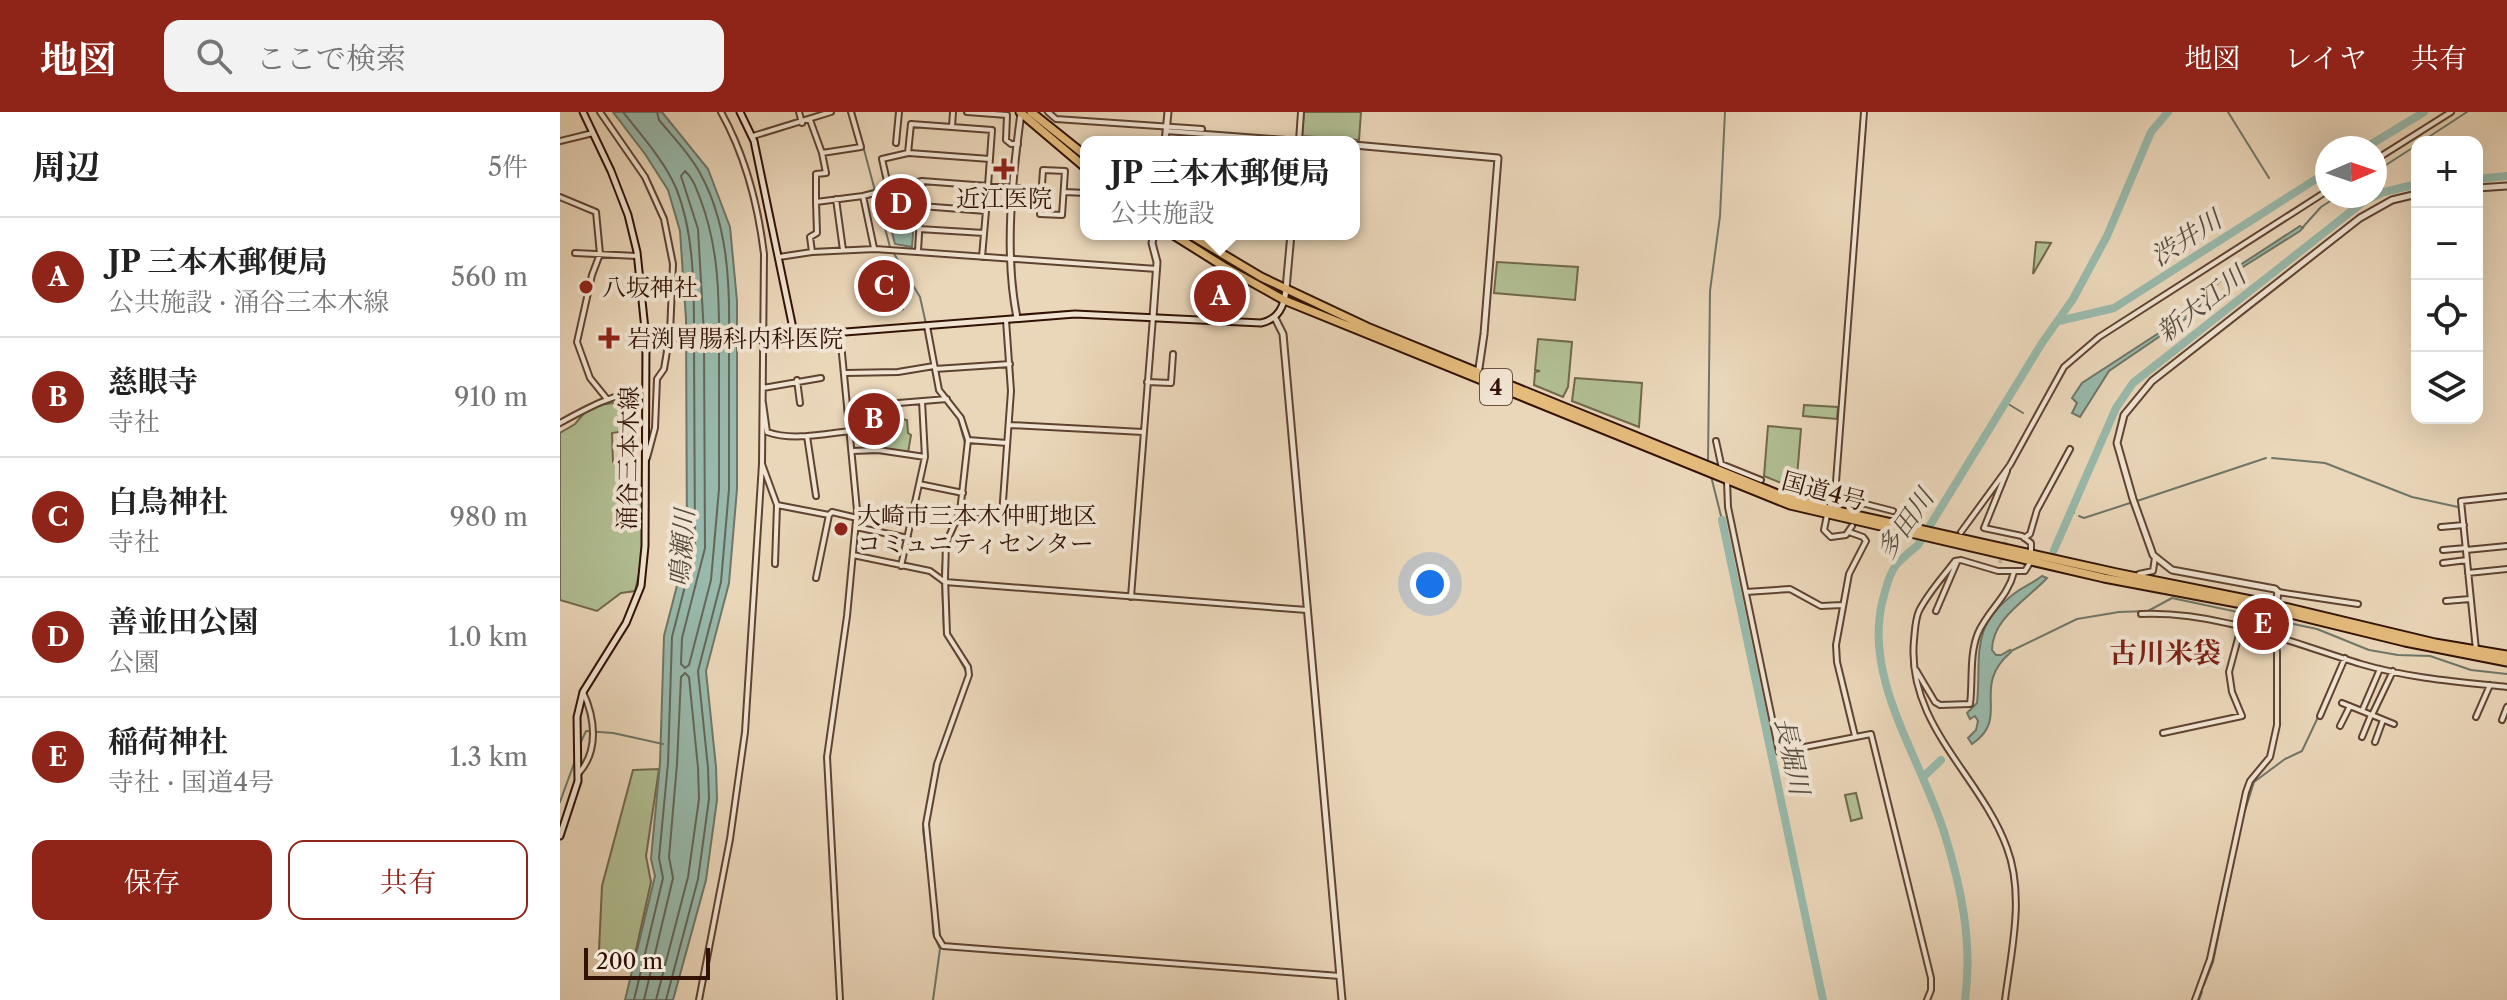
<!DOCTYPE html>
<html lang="ja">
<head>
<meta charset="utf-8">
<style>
	body { margin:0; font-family:"Libre Caslon Text","Noto Serif JP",serif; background:#f2f2f2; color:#222 }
	.controls { position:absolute; right:24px; top:24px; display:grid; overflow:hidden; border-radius:16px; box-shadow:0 8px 32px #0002 }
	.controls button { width:72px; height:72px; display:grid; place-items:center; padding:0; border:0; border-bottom:2px solid #e0e0e0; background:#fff; color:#222; font:40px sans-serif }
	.compass { position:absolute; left:1755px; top:24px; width:72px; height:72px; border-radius:50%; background:#fff; box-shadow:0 8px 32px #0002; rotate:88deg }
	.scale { position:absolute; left:24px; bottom:20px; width:126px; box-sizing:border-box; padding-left:8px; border:4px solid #311204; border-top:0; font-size:22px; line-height:28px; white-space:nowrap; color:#311204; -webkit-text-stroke:6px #f1e4d2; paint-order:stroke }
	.you { position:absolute; left:870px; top:472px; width:28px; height:28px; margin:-20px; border:6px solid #fff; border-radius:50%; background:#1a73e8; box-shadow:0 0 0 12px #1a73e833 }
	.badge { display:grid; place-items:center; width:52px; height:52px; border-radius:50%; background:#8f2418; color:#fff; font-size:26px; font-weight:700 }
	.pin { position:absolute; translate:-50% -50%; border:4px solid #fff; box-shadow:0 2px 8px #0006 }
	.popup { position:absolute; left:520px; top:24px; width:280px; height:104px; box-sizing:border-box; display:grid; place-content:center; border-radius:16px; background:#fff; filter:drop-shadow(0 2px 6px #0005); font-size:26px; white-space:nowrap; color:#767676 }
	.popup b { font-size:30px; color:#222 }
	.popup::after { content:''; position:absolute; left:50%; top:100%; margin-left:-16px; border:16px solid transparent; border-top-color:#fff }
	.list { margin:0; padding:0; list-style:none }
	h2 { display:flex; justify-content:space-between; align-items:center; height:104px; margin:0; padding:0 32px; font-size:34px }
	h2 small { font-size:26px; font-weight:400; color:#767676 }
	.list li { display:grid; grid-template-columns:52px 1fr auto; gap:24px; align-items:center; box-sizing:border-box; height:120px; padding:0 32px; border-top:2px solid #e0e0e0 }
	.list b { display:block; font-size:30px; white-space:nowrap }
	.list p { margin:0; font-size:26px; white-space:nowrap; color:#767676 }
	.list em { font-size:26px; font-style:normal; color:#767676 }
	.actions { display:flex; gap:16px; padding:24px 32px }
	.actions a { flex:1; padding:18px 0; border:2px solid #8f2418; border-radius:16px; text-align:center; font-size:28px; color:#8f2418 }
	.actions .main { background:#8f2418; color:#fff }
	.icon { flex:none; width:44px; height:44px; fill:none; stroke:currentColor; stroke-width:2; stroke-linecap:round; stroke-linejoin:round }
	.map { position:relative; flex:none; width:1947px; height:888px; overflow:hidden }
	header { display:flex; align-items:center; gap:48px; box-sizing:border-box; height:112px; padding:0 40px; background:#8f2418; color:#fff }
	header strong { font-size:38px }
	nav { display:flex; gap:44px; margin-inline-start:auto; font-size:28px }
	.search { width:560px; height:72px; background:#f2f2f2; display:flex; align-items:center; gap:20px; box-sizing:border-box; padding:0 28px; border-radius:16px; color:#767676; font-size:30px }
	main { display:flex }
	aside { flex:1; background:#fff }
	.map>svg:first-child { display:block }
</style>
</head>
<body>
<header>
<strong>地図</strong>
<div class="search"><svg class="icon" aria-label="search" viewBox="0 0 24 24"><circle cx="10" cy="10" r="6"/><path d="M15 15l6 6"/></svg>ここで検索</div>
<nav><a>地図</a><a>レイヤ</a><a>共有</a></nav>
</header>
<main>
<aside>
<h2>周辺<small>5件</small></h2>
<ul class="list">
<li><span class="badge">A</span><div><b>JP 三本木郵便局</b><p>公共施設 · 涌谷三本木線</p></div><em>560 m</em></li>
<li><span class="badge">B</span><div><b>慈眼寺</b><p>寺社</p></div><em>910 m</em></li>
<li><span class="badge">C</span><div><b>白鳥神社</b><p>寺社</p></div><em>980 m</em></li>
<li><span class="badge">D</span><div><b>善並田公園</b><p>公園</p></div><em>1.0 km</em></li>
<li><span class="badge">E</span><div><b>稲荷神社</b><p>寺社 · 国道4号</p></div><em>1.3 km</em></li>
</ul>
<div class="actions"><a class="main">保存</a><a>共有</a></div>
</aside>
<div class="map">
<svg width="1947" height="888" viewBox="0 0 1947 888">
	<rect width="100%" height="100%" fill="#ead6b9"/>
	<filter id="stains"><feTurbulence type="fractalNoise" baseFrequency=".0025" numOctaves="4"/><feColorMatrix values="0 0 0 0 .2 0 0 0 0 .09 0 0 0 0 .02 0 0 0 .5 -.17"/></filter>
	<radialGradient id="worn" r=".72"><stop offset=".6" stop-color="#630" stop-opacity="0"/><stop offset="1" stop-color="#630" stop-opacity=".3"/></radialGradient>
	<!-- green -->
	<path fill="#b1bf93" stroke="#71684c" stroke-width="2" d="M744,0H801L799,28L742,24Z
		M360,73L358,106L325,103L321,82Z
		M1476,130L1491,131L1473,162Z
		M937,150L1018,155L1015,188L934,181Z
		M338,169L343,197L333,200L329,174Z
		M978,227L1012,230L1008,275L1003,285L974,273L975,260L980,259L975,258Z
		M1015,266L1082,271L1079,315L1012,289Z
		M61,290L65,319L52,321L53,350L67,355L72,373L86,375L85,436L75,479L61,481L37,499L0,488V321L15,312L30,294Z
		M1244,293L1278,295L1277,307L1243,304Z
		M341,298L342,307L347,308L348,321L351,323L348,341L309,336L308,324L323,323V299Z
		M1208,314L1241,317L1236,377L1204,364Z
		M99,657L86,744L91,770L74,847L39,838L42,774L73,658Z
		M1296,681L1302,706L1291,709L1285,683Z"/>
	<!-- water -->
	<path fill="#98b9ab" stroke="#6f7668" stroke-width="2" d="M53,0H102L148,57L170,115L177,189V377L169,471L146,559L156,655L157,688L146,768L113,888H65L95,764L91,747L100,651L104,524L127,435L126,207L120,119L108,78L85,42Z
		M328,106L354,109L352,135L335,132Z
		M1740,114L1743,116L1740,119L1659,170L1634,201L1549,259L1520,305L1512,301L1517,291L1512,286L1522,271L1631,200L1657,168Z
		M1482,464L1487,466C1468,487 1432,506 1432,538L1436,543H1441L1450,538L1451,540C1409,576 1452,605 1412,632L1408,626L1416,618L1418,609L1415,604L1410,607L1407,601L1417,591C1422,545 1408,516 1455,481C1463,475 1473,471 1482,464Z"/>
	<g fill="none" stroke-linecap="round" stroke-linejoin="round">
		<!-- shore -->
		<path stroke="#646658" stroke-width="2" d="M63,0C81,23 104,48 116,76C134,120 134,174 134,222
			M97,0L99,8C113,25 131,43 141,63C167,111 170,168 169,222
			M144,222L138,117L121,64L125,59C133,66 136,76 140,86C157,131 159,173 159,222
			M144,231L145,436L122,526L121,552L125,556L129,553L151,468L159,377V231
			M74,888L103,766L99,746L108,651L112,525L135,435L134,231
			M84,888L113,766L109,745L117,652L121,565L125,561L129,565L138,656L139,687L128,765L96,888
			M106,888L138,767L149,687L148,656L138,559L161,470L169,377V231"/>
		<!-- stream -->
		<path stroke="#6f7668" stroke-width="2" d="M294,0L330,135L360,185L366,212
			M1668,0L1709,66
			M1861,30L1907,0
			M1815,60L1857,33
			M1743,115L1761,95L1778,84
			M1445,290L1463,301
			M398,306L406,335
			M1712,346L1765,351L1852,385L1898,395
			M1148,350L1150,179L1160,104L1165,0
			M1151,364L1162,408
			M1577,389L1706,346
			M1509,399L1514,401
			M1519,404L1524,406L1570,391
			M382,461L384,434L391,415
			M1451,539L1517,507L1559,500L1588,499L1612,486L1757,517L1809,538L1838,543L1870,544L1911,558L1947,562
			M20,632L26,619L53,621L103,632
			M370,680L375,650L407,561L384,519L382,471
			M0,690L16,646
			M366,702L363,718L370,775
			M372,789L373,821L380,837L373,888
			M1644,873L1653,850L1682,708L1694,670L1725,647L1742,639L1759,603
			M1639,888L1642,880"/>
		<!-- river -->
		<path stroke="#98b9ab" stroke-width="8" d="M1805,36L1864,0
			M1917,67L1947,64
			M1499,209L1554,196L1767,60
			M1162,408L1263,888
			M1494,438L1556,296L1573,271L1803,90L1824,80L1857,72
			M1363,665L1381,648
			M1405,888C1413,831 1401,774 1384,720C1361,646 1302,566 1323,487C1326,476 1328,464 1336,453C1342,446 1351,439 1358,433L1482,231L1513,187L1547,124L1591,20L1608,0"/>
		<!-- minor-tunnel -->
		<path stroke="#c5af95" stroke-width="4" stroke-dasharray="4 2" stroke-linecap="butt" d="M1440,451L1446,427"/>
		<defs>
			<path id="minor" d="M40,0L85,65L104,107L113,152L110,221L104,257L97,267L95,316L87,346
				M161,0C185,43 198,93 204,142L202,352L217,393L269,403L272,400L297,406
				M239,0L242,11
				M291,0L301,35L262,41L266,61L256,62V90L303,84L362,69L481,78
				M407,0L447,3L446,28L451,32H458
				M488,0L496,7L642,17
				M250,8L262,41
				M392,15L432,18L428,74
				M606,19L739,29L741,0
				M193,24L271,0
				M0,29L33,21
				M336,31L339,0
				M349,41L430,47
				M1815,48L1891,0
				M483,58L505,59L502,103L480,102Z
				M329,78L322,47L348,41L351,12L392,15L393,0
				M504,80L526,81
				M303,84L314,136
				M0,85L36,100L40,142L32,163L17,230L30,266L47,287
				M276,87L283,138
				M361,94L426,99L422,145
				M359,117L424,121
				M358,139L362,69
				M252,140L250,125L257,121L256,90
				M15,141L77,144
				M219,145L252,140L315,137L597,157
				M367,214L379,278L401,306L408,328L400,400L386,431L385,466L387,522L408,555L409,563L377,652L366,712L377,824L383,834L780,864
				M375,257L450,252
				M286,261L338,260L374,254
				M237,268L240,291
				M587,270L611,271L613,242
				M203,276L261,266
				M203,291L207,320C232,329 264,322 290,319
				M290,295L387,287
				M0,311C29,295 53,282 86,278
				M449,313L583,320
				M247,324L256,384
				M408,328L447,331
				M1156,329L1161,352L1201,368
				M292,339L318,338L365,345
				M1447,359L1424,416L1462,424L1471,431V440
				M1167,369L1168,395L1219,640L1311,622L1371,866V878L1367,888
				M359,372L403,381
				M1277,372L1286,385L1294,389L1296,398
				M1294,389L1333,399
				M1269,396L1276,370L1304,0
				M400,400L442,403L451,279L446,208
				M1267,403L1264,418L1271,425L1286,423L1292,414
				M296,415L348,426
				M1881,415L1904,413
				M1289,420L1303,425L1306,429L1289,462L1276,533L1277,550L1295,624
				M1401,420L1450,353L1504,255L1539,225L1767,79
				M1464,426L1470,422L1477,398L1510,337
				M1883,438L1906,436
				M1906,438L1947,434
				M293,443L370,459L385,470L747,498
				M1883,451L1907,448
				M215,452L217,393
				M341,454L365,345L362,289
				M1908,461L1947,457
				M1579,462L1593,459L1595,445
				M256,466L269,403
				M1186,480L1230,477L1261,494L1282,493
				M1718,480L1798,492
				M571,485L593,205
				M1886,489L1910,487
				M1376,499L1397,450
				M1581,502C1658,499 1729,530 1801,552C1848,566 1899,570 1947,575
				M1916,538L1901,389L1947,384
				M1820,557L1802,599L1834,612
				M1356,558L1375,590L1380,593L1410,592C1413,569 1409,543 1418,521C1428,498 1448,485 1454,460
				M1782,591L1802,599
				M1812,603L1833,559
				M1760,604L1785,546
				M1916,605L1930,573
				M1942,608L1947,595
				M1780,614L1790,594
				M1603,621L1682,604L1672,580L1669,560L1687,493
				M1802,625L1811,603
				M1815,630L1823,608
				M19,661C39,638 35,606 23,580
				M139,888L170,727L185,620L202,352
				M280,888L267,645L287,504L297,398L280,221
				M1445,888C1451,840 1465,784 1447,736C1421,664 1346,612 1354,528C1355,519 1355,508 1359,499C1368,481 1383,465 1395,449L1401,448L1438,459H1465L1471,449
				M1635,888L1650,847L1686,680L1690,669L1710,645L1717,613V540L1713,513L1714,498"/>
			<path id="tertiary" d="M605,30L608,0
				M739,30H749
				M794,33L938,46L924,222L918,263
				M1917,76L1947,74
				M726,177L731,122
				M593,205L597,150L592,131L594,122
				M457,206C444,140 452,68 461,1
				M715,206L723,222L782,888
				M1716,493L1718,480L1715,477L1612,458L1593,443L1573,387L1557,331L1564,303L1592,269L1800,106L1832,88L1857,82"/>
			<path id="secondary" d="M180,0L194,29L235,226
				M86,227L104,226
				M197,227L515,202L701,211C719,207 724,194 726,178
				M0,724L18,669L17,605L23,580L66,511L81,474L85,434L86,227L77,140L68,103L51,59L23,0"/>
			<path id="trunk" d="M460,0L526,56
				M471,0L526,44
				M612,122L663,154L724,188L1230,393L1544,466L1714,498L1845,530L1947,550
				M629,122L701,165L807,215L1220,383L1269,397L1557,461L1716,493L1875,531L1947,543"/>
		</defs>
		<!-- minor casing -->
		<use href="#minor" stroke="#5f4331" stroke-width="8"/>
		<!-- tertiary casing -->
		<use href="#tertiary" stroke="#5f4331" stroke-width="9"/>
		<!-- secondary casing -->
		<use href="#secondary" stroke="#311204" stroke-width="9"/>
		<!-- trunk casing -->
		<use href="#trunk" stroke="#311204" stroke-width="11"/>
		<!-- minor -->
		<use href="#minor" stroke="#f1e4d2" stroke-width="4"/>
		<!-- tertiary -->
		<use href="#tertiary" stroke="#f1e4d2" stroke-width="5"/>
		<!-- secondary -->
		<use href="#secondary" stroke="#f1e4d2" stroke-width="5"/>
		<!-- trunk -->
		<use href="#trunk" stroke="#e5bb7c" stroke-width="7"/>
		<defs>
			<path id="secondary-bridge" d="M104,226L197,227"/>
		</defs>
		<!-- secondary-bridge casing -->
		<use href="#secondary-bridge" stroke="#311204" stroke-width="9" stroke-linecap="butt"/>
		<!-- secondary-bridge -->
		<use href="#secondary-bridge" stroke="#f1e4d2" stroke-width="5"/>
	</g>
	<!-- markers -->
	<g fill="#8f2418" stroke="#f1e4d2" stroke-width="3">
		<path d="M440 45h8v8h8v8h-8v8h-8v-8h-8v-8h8z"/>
		<circle cx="26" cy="175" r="8"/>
		<path d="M45 214h8v8h8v8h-8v8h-8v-8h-8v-8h8z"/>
		<circle cx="281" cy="417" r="8"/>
	</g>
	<g text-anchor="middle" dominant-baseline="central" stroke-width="8" stroke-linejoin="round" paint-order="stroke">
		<!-- shield labels -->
		<rect fill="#f1e4d2" stroke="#6b5142" stroke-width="2" x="920" y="257" width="32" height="36" rx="6"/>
		<g font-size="22" font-weight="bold" fill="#311204">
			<text x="936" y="275">4</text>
		</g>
		<!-- poi labels -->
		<g font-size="24" fill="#311204" stroke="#f1e4d2" text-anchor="start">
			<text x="444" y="86" text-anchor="middle">近江医院</text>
			<text x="42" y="175">八坂神社</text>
			<text x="67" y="226">岩渕胃腸科内科医院</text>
			<text x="297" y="403">大崎市三本木仲町地区<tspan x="297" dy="28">コミュニティセンター</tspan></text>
		</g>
		<!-- street labels -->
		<g font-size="24" fill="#311204" stroke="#f1e4d2">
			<text transform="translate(68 346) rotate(-89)">涌谷三本木線</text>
			<text transform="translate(1264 379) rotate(15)">国道4号</text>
		</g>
		<!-- water labels -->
		<g font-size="26" font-style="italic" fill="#554c3e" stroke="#f1e4d2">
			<text transform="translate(1626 126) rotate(-33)">渋井川</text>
			<text transform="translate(1641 192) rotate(-38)">新大江川</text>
			<text transform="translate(1345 412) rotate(-55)">多田川</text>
			<text transform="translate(122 436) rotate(-86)">鳴瀬川</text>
			<text transform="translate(1232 644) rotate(78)">長堀川</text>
		</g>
		<!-- quarter labels -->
		<g font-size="28" font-weight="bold" fill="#7a1f14" stroke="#f1e4d2">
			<text x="1605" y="541">古川米袋</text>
		</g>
	</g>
	<rect width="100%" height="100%" filter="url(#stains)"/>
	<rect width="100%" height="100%" fill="url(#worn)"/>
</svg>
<div class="controls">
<button>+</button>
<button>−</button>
<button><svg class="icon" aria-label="locate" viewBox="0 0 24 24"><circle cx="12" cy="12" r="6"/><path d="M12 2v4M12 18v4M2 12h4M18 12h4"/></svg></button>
<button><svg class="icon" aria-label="layers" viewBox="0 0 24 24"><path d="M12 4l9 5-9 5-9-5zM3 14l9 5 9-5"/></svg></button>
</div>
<svg class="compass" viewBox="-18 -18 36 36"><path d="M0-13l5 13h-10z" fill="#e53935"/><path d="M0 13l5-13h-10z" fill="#767676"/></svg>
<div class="scale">200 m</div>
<div class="you"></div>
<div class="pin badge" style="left:660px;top:184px">A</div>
<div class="popup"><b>JP 三本木郵便局</b>公共施設</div>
<div class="pin badge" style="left:314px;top:307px">B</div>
<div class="pin badge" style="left:324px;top:174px">C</div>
<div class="pin badge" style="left:341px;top:92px">D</div>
<div class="pin badge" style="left:1703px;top:512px">E</div>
</div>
</main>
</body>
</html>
